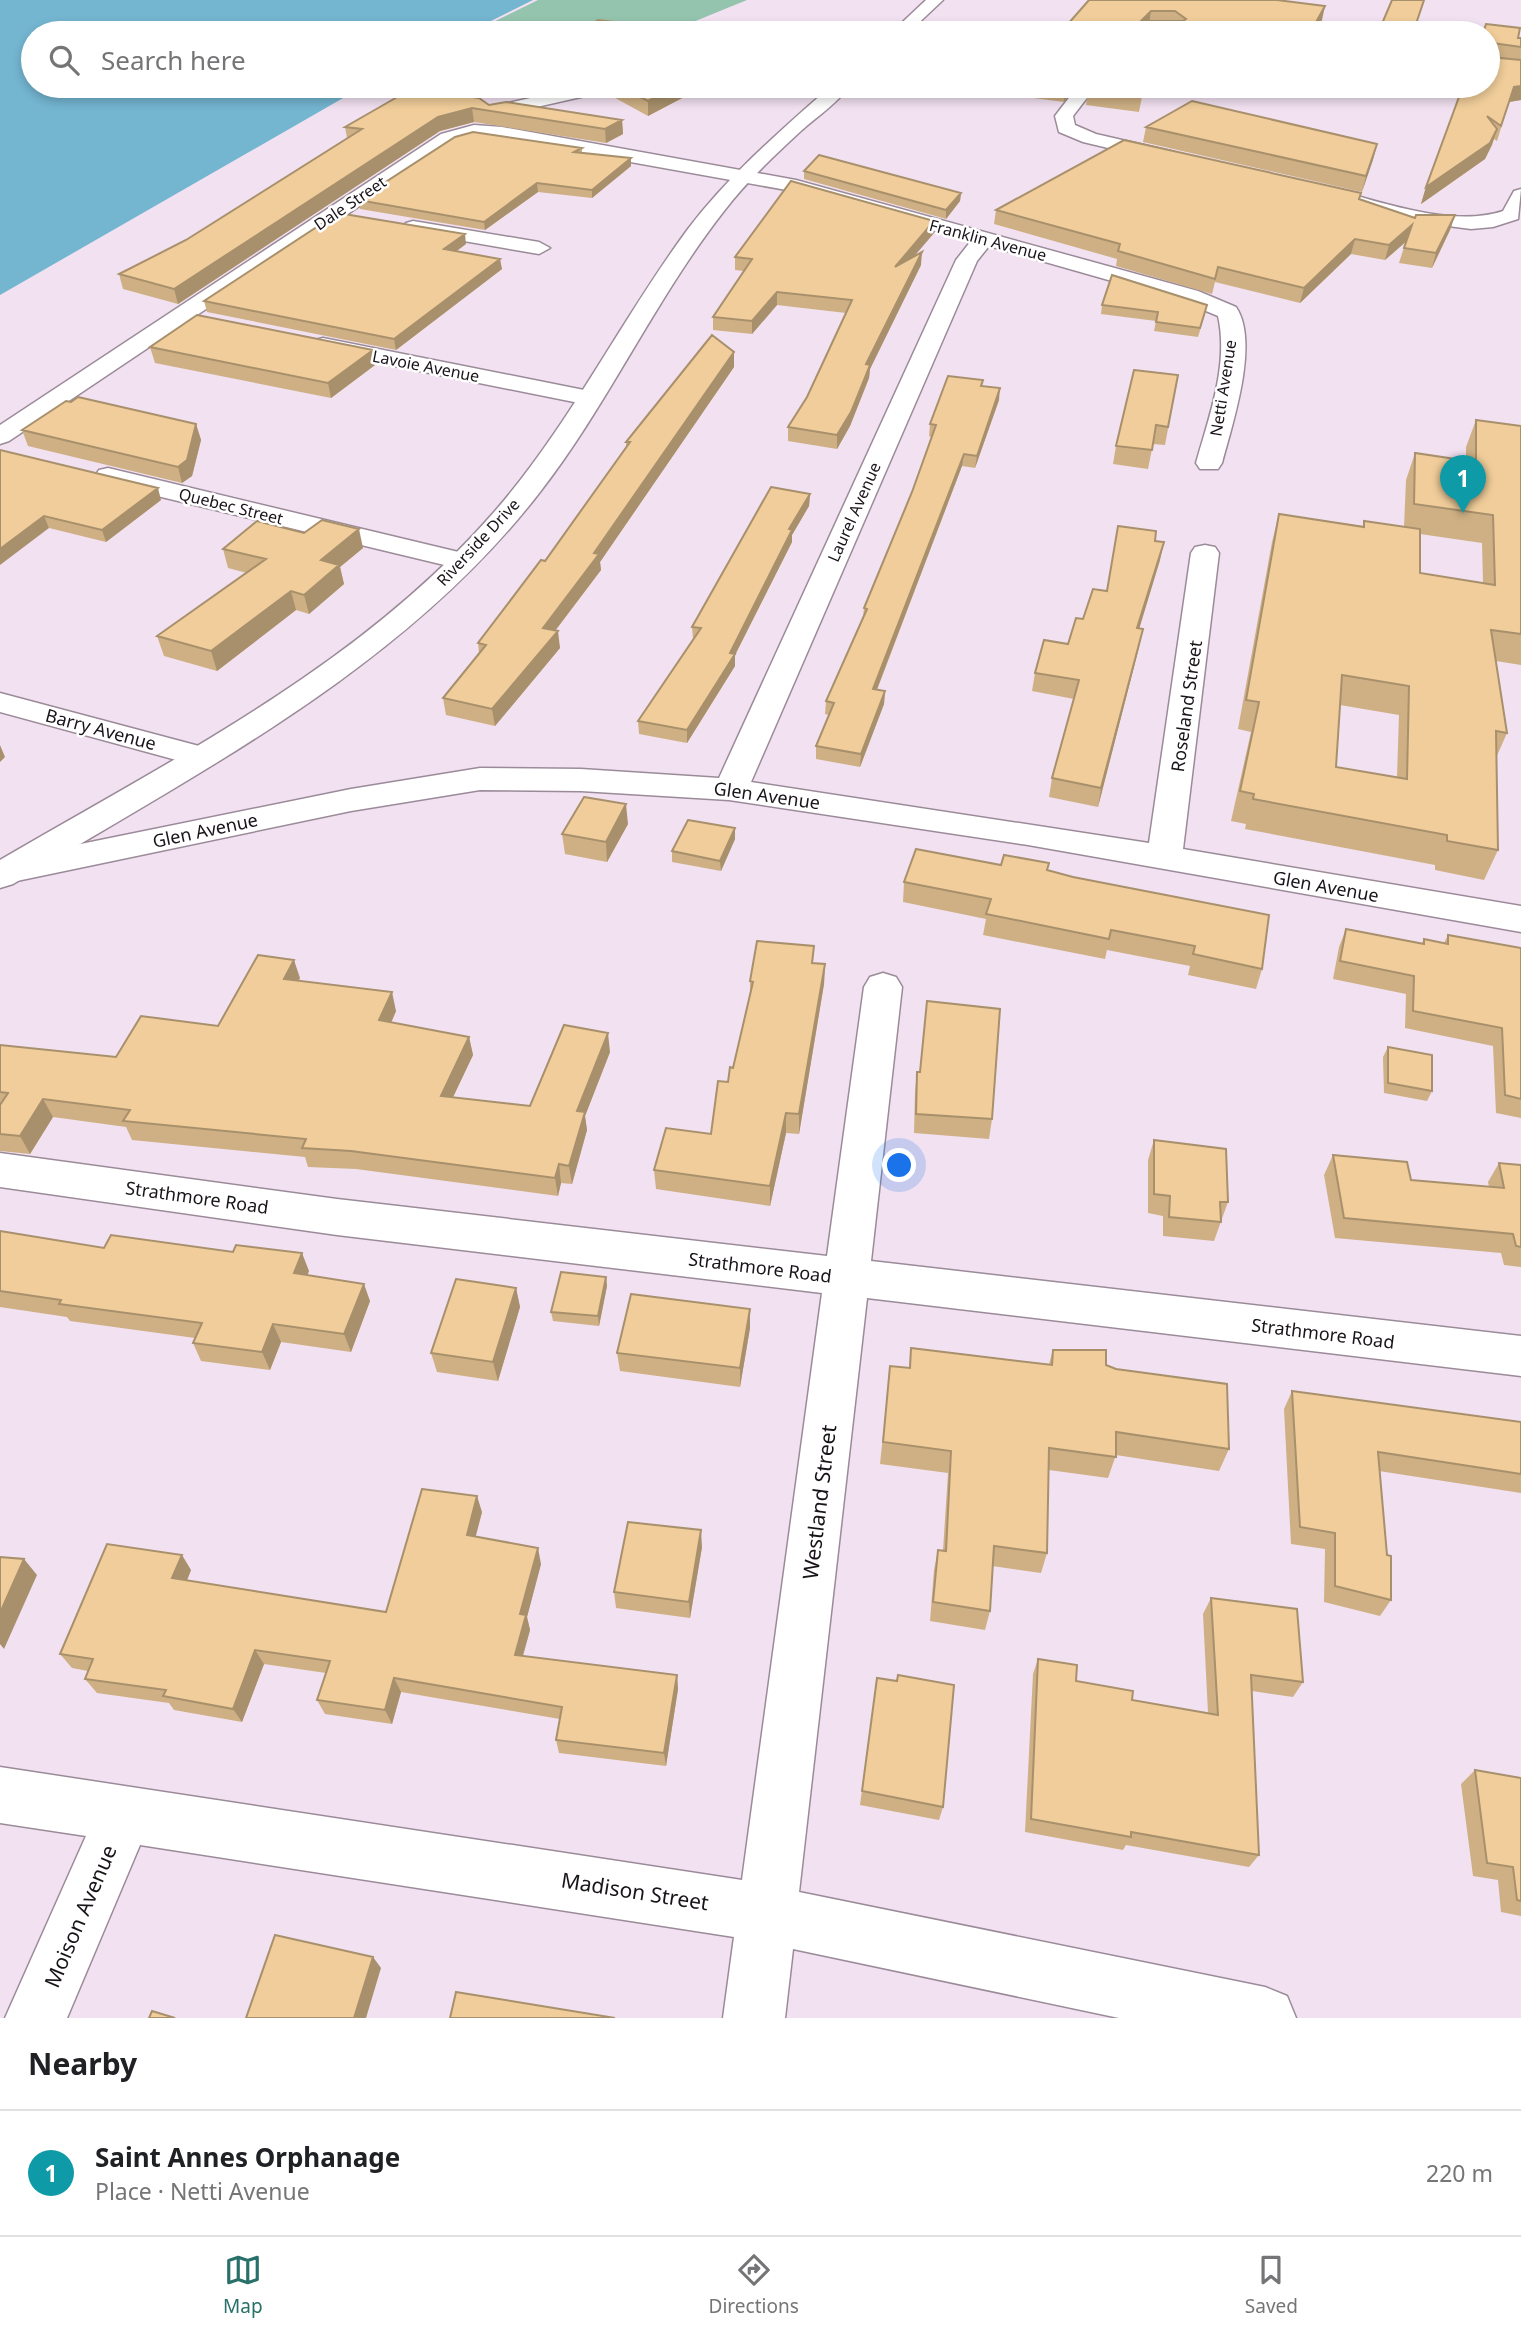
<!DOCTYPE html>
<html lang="en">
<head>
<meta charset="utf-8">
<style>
	body { margin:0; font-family:"Noto Sans",sans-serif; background:#f2f2f2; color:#202124 }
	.you { position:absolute; left:900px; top:1166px; width:24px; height:24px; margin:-18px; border:5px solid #fff; border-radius:50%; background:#1a73e8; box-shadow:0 0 0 10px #1a73e833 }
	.badge { display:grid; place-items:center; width:46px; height:46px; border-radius:50%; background:#287069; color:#fff; font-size:23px; font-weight:700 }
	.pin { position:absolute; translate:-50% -58px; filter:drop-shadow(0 2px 4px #0008) }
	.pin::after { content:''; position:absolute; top:37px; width:24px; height:21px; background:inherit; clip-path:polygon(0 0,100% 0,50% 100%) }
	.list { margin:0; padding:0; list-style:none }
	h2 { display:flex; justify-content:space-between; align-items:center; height:91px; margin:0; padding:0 28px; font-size:30px }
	h2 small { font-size:23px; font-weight:400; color:#757577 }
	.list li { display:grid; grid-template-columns:46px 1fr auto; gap:21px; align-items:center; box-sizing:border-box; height:126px; padding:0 28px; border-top:2px solid #e0e0e0 }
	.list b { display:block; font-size:26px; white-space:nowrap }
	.list p { margin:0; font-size:23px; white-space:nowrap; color:#757577 }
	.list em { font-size:23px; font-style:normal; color:#757577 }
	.icon { flex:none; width:38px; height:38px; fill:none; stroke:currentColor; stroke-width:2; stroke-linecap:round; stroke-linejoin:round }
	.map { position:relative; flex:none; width:1521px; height:2018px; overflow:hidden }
	.search { position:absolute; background:#fff; box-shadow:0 4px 10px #0003; left:21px; right:21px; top:21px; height:77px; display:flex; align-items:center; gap:18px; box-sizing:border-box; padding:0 24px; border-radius:38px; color:#757577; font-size:26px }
	.sheet { height:217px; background:#fff }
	nav { display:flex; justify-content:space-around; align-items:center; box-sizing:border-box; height:98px; border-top:2px solid #e0e0e0; background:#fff; font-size:19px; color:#757577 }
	nav a { display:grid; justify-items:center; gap:4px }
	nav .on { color:#287069 }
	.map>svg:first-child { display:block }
</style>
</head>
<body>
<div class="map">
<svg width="1521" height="2018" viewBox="0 0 1521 2018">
	<rect width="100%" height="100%" fill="#f2e1f1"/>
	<!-- green -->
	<path fill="#94c4ae" d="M538,0H747L666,33H471Z
		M365,86H453L435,94L354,91Z"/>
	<!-- water -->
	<path fill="#74b5d0" d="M0,0H533L467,33H33V86H364L0,295Z"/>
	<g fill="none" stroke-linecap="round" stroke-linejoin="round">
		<defs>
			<path id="street" d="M584,86H615L612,90L492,117L483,112L486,108Z
				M1078,86H1096L1073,116L1075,125L1096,134L1174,152L1177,156L1174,160L1167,162L1083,142L1059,132L1055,116Z
				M474,125L502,127L796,180L1198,291L1236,307C1260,342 1232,425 1222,463L1218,469H1200L1196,463C1209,417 1229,364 1218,316L1182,301L989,246L977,261L751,782L1149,843L1191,553L1195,547L1205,545L1215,547L1219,553L1183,849L1521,906V932L1028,845L729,800L581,791L480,790L351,811L12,882L0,879V861L12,858L351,789L480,768L581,769L719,778L956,260L971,241L792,191L502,139L474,137L455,142L9,441L0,444V425L441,134Z
				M1321,186C1373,199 1450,229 1503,211L1514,191L1521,189L1518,219L1493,227L1471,229L1418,222L1314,196L1311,192L1314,188Z
				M413,221L539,242L550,248L539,254L406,231L403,227L406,223Z
				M323,338L589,391L598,393L601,398L598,403L589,405L315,350L311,345L315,340Z
				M108,468L471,555L475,561L471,567L461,569L99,482L95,476L99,470Z
				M0,693L214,750L218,757L214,764L202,767L0,712Z
				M883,973L896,977L902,987L871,1261L1521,1336V1376L867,1298L799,1892L1265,1987L1287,1996L1296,2018H1119L793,1949L785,2018H723L734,1937L140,1845L67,2018H5L86,1836L0,1823V1767L742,1880L822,1293L337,1235L0,1187V1153L337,1199L827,1256L864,987L870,977Z"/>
			<path id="secondary" d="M926,0H943L908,33H891Z
				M831,86H850C837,103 818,116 802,130C775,155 747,181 724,211C655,299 609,403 540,492C403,669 200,771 13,884L0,888V860C174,758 361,666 495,511C570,425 620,321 688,229C729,175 780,131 831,86Z"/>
		</defs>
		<!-- street casing -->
		<use href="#street" stroke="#9b8b99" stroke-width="3"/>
		<!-- secondary casing -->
		<use href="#secondary" stroke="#9b8b99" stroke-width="3"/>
		<!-- street -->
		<use href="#street" fill="#fff" fill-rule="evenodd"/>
		<!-- secondary -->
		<use href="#secondary" fill="#fff" fill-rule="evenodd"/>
	</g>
	<!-- wall -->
	<path fill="#ceb084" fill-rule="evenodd" d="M1089,0L1322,20L1314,33H1060Z
		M1488,33L1521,38V100L1509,102L1497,141L1494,139L1485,159L1421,204L1426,187Z
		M608,86H705L648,116L608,94Z
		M1019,86H1075L1064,102L1018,96Z
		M1144,86L1139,112L1086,105L1088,90Z
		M1358,86H1397L1394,94L1357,90Z
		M489,105L622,120L623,134L606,143L474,122L440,131L178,304L123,289L119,274L186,240L347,138L345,127Z
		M1146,127L1377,144L1362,192L1143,142Z
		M582,148V153L631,166L592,198L538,192L485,230L360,209L358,200Z
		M804,171L961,193L960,201L946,219L804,179Z
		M1359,199L1415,218L1455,215L1450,230L1432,268L1399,263L1406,241L1385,260L1351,254L1300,303L1215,282L1212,294L1116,266L1117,259L994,224L996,210Z
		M934,233L913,257L921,265L870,369L869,378L850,426L837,449L788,441V427L807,397L846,313L777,305L752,334L713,330V317L744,271L735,270V257Z
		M466,244L457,251L502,269L396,350L207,312L204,301Z
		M1102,305L1205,314L1198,337L1154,331L1156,321L1101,314Z
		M150,347L375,365L331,398L155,363Z
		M734,367L600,562L601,570L555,631L560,648L495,726L446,715L443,698L479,653L478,643L545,561L626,448V442Z
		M1178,375L1165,445L1153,444L1148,469L1113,464L1116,446Z
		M983,380L982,386L999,400L975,468L962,466L877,690L885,691L884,704L860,767L816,759V746L829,715L825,714L826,701L863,617L864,608L912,492L931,437L929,436L930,424Z
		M1476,420L1521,426V665L1496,661L1507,733L1496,758L1498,850L1484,880L1435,870V865L1245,829L1246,824L1231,821L1251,732L1238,729L1272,542L1279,514L1363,526L1364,521L1404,527L1406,480L1415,453L1466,460V447ZM1420,534L1482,543L1483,583L1420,573ZM1340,705L1399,715L1397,777L1336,767Z
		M196,424L201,440L192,476L182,483L28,446L22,430Z
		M0,450L161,500L106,542L49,528Z
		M810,494L809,506L792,535V542L735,655V666L687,743L639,734L638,721L693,639L692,627Z
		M1155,541L1160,560L1139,628L1143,629L1139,647L1098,807L1049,797L1052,778L1074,699L1032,691L1035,673L1068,644L1083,619L1107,591Z
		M363,548L340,567L344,584L309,614L296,610L217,671L164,656L157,636L247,573L228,568L223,549Z
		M628,824L607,862L565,854L562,834Z
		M735,839L721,871L672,862V851Z
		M1048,870L1262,969L1256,989L1188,975L1190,966L1107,950L1105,959L983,935L986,919L903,902L904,882Z
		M1346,929L1422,943L1424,939L1444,943L1448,935L1521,948V1118L1496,1113L1493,1046L1405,1028L1406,994L1333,979L1339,947Z
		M814,946L813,963L825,964L824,984L799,1134L786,1133L770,1206L656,1189L654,1170L711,1134L733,1068L750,993V981Z
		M300,978L298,981L396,1011L391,1023L469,1037L473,1055L453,1097L530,1106L610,1052L585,1116L587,1130L572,1184L561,1183L558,1196L356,1169L308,1167L305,1157L132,1140L126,1127L53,1117L30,1154L0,1151V1045L116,1057L218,1026Z
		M1388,1047L1432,1091L1427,1101L1384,1093L1383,1057Z
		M917,1072L992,1119L989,1139L914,1133L915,1092Z
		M1154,1140L1228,1202L1214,1241L1163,1236V1216L1148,1213V1160Z
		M1333,1155L1411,1180L1489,1187L1488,1182L1499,1163L1521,1165V1267L1504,1265L1501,1253L1335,1238L1324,1175Z
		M0,1231L104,1248L309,1271L307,1275L370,1301L351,1352L281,1342L270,1370L201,1361L193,1343L195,1338L70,1321L67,1317L0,1307Z
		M606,1277L607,1286L599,1326L553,1321L551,1312Z
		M516,1288L520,1307L498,1381L437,1372L431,1353Z
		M750,1309V1328L740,1387L620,1371L617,1353Z
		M911,1348L1049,1364L1053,1350L1106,1365L1229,1449L1219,1471L1116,1455L1108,1478L1049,1470L1047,1553L1041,1573L992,1566L990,1611L985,1630L930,1621L934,1570L938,1550H943L948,1473L880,1464L888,1388L909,1367Z
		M1292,1391L1521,1422V1493L1379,1471L1391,1600L1380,1616L1324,1602L1325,1549L1291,1544L1284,1409Z
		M482,1512L475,1537L541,1564L527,1617L530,1630L523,1656L677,1675L678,1689L666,1766L559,1753L556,1740L560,1719L401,1692L392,1724L325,1714L317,1700L326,1673L264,1664L242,1722L174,1710L169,1703L97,1693L85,1679L88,1671L72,1668L60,1654L191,1570L187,1580L386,1612Z
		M702,1547L690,1618L616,1608L614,1592Z
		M1211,1598L1303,1682L1293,1697L1252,1691L1259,1855L1249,1867L1126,1845L1123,1850L1025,1832L1033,1674L1038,1659L1076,1681L1132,1700L1208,1713L1203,1614Z
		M877,1678L943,1807L939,1820L860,1805Z
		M1475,1770L1521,1778V1916L1501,1912L1498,1880L1473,1876L1461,1784Z"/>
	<!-- shaded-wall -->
	<path fill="#a8906c" d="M1325,6L1322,20L1314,33H1310Z
		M1151,11L1149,25L1141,21Z
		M677,86H705L648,116V101Z
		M1066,86H1075L1064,102L1066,87Z
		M1521,86V100L1509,102L1514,87Z
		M472,108L474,122L440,131L178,304L174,289L438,117Z
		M622,120L623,134L606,143L605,129Z
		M1497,129L1492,145L1485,159L1421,204L1426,187Z
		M1377,144L1373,160L1362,192L1366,176Z
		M631,158V166L592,198V190Z
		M537,183L538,192L485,230L484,222Z
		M961,193L960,201L946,219V210Z
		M1455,215L1450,230L1432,268L1436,253Z
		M934,221V233L894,280L895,267Z
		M1412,225L1408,240L1385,260L1389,245Z
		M465,234L466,244L445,259L444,249Z
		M1355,239L1351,254L1300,303L1304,288Z
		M922,252L921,265L870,369L869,378L850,426L837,449V435L866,364Z
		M500,259L502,269L396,350L394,339Z
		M777,292V305L752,334V321Z
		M373,350L375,365L331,398L328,383Z
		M734,352V367L600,562L601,570L545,644L543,628Z
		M1000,388L999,400L975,468L977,456Z
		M196,424L201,440L192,476L182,483L178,467Z
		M964,454L962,466L872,702L873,689Z
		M158,488L161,500L106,542L102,530Z
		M810,494L809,506L792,535V542L735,655V666L687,743V730L789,529Z
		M44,516L49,528L0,565V549Z
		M359,529L363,548L340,567L344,584L309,614L304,595L321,560Z
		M1164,542L1160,560L1134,646L1137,628Z
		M291,591L296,610L217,671L211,651Z
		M1143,629L1139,647L1098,807L1101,788Z
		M558,631L560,648L495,726L492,709Z
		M885,691L884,704L860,767L861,754Z
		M0,745L5,757L0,762Z
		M626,804L628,824L607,862L606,842Z
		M735,828V839L721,871L720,861Z
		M294,960L300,978L290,998L284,979Z
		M825,964L824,984L799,1134V1114Z
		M392,992L396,1011L384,1039L379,1020Z
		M608,1033L610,1052L585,1116L587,1130L572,1184L569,1166L577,1111Z
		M469,1037L473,1055L445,1114L441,1096Z
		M43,1099L53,1117L30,1154L20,1136Z
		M786,1113V1133L770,1206V1186Z
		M559,1164L561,1183L558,1196L555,1178Z
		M302,1253L309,1271L301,1291L294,1273Z
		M606,1277L607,1286L599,1326L598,1316Z
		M364,1284L370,1301L351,1352L344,1334Z
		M516,1288L520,1307L498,1381L493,1362Z
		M750,1309V1328L740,1387V1368Z
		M273,1324L281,1342L270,1370L262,1352Z
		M477,1496L482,1512L472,1551L467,1535Z
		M701,1530L702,1547L690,1618L689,1602Z
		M538,1548L541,1564L527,1617L530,1630L519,1669L515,1655L520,1614Z
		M182,1555L191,1570L182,1593L172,1578Z
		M24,1559L37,1575L4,1649L0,1644V1613Z
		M255,1650L264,1664L242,1722L233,1709Z
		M677,1675L678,1689L666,1766L664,1753Z
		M394,1678L401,1692L392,1724L385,1710Z
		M373,1957L381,1968L366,2018H354Z"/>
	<!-- building -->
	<path fill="#f0cd9a" stroke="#a8906c" stroke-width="2" fill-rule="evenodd" d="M1089,0H1277L1325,6L1310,33H1060ZM1151,11H1175L1186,19L1183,21H1141Z
		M1392,0H1424L1413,33H1378Z
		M598,20L681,30L685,33H570L581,31Z
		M1486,24L1520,28L1518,38H1521V47L1493,43L1490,57L1521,60V86L1514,87L1501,126L1487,116L1497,129L1490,143L1426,187L1463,86H1488V33H1483Z
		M620,86H677L648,101Z
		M1091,86H1144L1142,96L1088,90Z
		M413,88L479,98L489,105L506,102L622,120L605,129L472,108L438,117L174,289L119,274L186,240L362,129L345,127Z
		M1192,101L1377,144L1366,176L1146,127Z
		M473,132L582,148L574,152L631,158L592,190L537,183L484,222L358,200L455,137Z
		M1124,140L1361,193L1359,199L1415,218L1416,215H1455L1436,253L1404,248L1412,225L1389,245L1355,239L1304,288L1218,267L1215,279L1118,251L1120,244L996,210Z
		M819,155L961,193L946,210L804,171Z
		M791,181L934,221L895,267L922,252L866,364L870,365L851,412L837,435L788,427L807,397L852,300L777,292L752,321L713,317L752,259L735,257Z
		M338,213L465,234L444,249L500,259L394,339L204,301Z
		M1112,275L1207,305L1200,328L1156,322L1158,312L1102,305Z
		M197,315L373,350L328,383L150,347Z
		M712,335L734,352L594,553L599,554L543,628L558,631L492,709L443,698L486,645L478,643L541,560L545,561L630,442H626Z
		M1134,370L1178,375L1168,427L1156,425L1152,450L1116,446Z
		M948,376L983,380L981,386L1000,388L977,456L964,454L873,689L885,691L861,754L816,746L834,703L826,701L867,609L864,608L912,492L936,425L930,424Z
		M78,397L196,424L187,460L178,467L22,430L66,401L71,402Z
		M1476,420L1521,426V634L1491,630L1507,733L1496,731L1498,850L1447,841V835L1253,799L1254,794L1240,791L1259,702L1246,700L1279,514L1364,527V521L1420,529V573L1495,585L1493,515L1414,504L1415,453L1476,462ZM1342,675L1409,686L1407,779L1336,767Z
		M0,450L158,488L102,530L44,516L0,549Z
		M771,487L810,494L789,529L792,530L730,653L735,654L687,730L638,721L701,628L692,627Z
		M322,520L359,529L321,560L339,565L304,595L291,591L211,651L157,636L266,559L223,549L257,521L304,533Z
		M1118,526L1156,531L1155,541L1164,542L1137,628L1143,629L1101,788L1052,778L1079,680L1035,673L1044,640L1068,644L1076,618L1083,619L1093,589L1107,591Z
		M584,797L626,804L606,842L562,834Z
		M688,820L735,828L720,861L672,851Z
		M916,849L1001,865L1004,855L1049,863L1047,870L1073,877L1269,915L1262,969L1193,954L1195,946L1111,930L1109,939L986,914L991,899L904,882Z
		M1346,929L1424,944V939L1448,944V935L1521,948V1099L1505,1095L1502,1028L1413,1011L1414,976L1340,961Z
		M757,941L814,946L812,963L825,964L799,1114L786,1113L770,1186L654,1170L666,1128L711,1134L718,1081L728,1082L730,1067L733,1068L753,982L750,981Z
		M258,955L294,960L284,979L392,992L379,1020L469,1037L441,1096L530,1106L564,1025L608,1033L577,1111L585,1112L569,1166L559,1164L555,1178L351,1151L302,1148L306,1139L123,1121L130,1110L43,1099L20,1136L0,1134V1105L8,1093L0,1092V1045L116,1057L141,1016L218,1026Z
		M927,1001L1000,1009L992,1119L916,1114L917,1072H920Z
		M1388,1047L1432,1055V1091L1388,1083Z
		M1154,1140L1226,1149L1228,1202H1220L1221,1222L1169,1217L1170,1196L1154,1194Z
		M1333,1155L1407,1162L1411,1180L1504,1188L1499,1163L1521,1165V1247L1516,1246L1513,1234L1344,1218Z
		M0,1231L104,1248L111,1235L233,1252L236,1245L302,1253L294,1273L364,1284L344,1334L273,1324L262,1352L193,1343L202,1323L59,1304L61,1300L0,1291Z
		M561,1272L606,1277L598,1316L551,1312Z
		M456,1279L516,1288L493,1362L431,1353Z
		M631,1294L750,1309L740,1368L617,1353Z
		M911,1348L1052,1365L1053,1350H1106V1365L1116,1369L1227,1384L1229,1449L1116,1432V1457L1049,1448L1047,1553L994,1546L990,1611L933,1602L938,1550L946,1551L951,1451L883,1442L890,1366L910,1368Z
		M1292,1391L1521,1422V1474L1378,1452L1387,1555L1391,1556V1600L1335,1586V1533L1300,1527Z
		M422,1489L477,1496L467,1535L538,1548L520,1614L526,1615L515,1655L677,1675L664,1753L556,1740L562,1707L394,1678L385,1710L317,1700L330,1661L255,1650L233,1709L163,1696L166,1690L85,1679L93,1659L60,1654L107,1544L182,1555L172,1578L386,1612Z
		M628,1522L701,1530L689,1602L614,1592Z
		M0,1557L24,1559L0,1613Z
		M1211,1598L1297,1609L1303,1682L1251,1675L1259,1855L1131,1832V1837L1031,1819L1038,1659L1077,1665L1076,1681L1133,1691L1132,1700L1218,1715Z
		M898,1675L954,1685L943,1807L862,1791L877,1678L897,1681Z
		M1475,1770L1521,1778V1901L1517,1900L1513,1867L1487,1863Z
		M275,1935L373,1957L354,2018H246Z
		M456,1992L615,2018H450Z
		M152,2011L175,2018H149Z"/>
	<g text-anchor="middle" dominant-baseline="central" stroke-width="5" stroke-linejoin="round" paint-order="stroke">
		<!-- far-street labels -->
		<g font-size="16" fill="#191419" stroke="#fff">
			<text transform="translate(350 203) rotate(-34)">Dale Street</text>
			<text transform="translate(988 240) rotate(15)">Franklin Avenue</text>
			<text transform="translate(426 366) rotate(11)">Lavoie Avenue</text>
			<text transform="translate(1223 388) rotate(-81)">Netti Avenue</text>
			<text transform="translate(231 506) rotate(14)">Quebec Street</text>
			<text transform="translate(854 512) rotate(-66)">Laurel Avenue</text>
			<text transform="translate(478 542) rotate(-47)">Riverside Drive</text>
		</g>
		<!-- street labels -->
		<g font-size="18" fill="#191419" stroke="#fff">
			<text transform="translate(1186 706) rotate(-82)">Roseland Street</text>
			<text transform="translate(101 729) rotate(15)">Barry Avenue</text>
			<text transform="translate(767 795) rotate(8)">Glen Avenue</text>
			<text transform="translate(205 830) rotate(-12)">Glen Avenue</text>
			<text transform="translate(1326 886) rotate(10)">Glen Avenue</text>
			<text transform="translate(197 1197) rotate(8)">Strathmore Road</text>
			<text transform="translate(760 1267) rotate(7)">Strathmore Road</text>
			<text transform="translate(1323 1333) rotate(7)">Strathmore Road</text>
		</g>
		<!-- near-street labels -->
		<g font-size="21" fill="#191419" stroke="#fff">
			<text transform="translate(819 1502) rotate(-83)">Westland Street</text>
			<text transform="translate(635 1891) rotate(9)">Madison Street</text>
			<text transform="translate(80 1916) rotate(-67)">Moison Avenue</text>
		</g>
	</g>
</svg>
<div class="you"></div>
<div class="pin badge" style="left:1463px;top:513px;background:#0f9aa8">1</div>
<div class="search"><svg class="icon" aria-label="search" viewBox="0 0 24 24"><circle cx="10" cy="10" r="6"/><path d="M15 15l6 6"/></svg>Search here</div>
</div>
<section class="sheet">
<h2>Nearby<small></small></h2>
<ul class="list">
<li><span class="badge" style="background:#0f9aa8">1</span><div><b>Saint Annes Orphanage</b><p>Place · Netti Avenue</p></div><em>220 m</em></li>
</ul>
</section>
<nav>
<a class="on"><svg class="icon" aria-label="map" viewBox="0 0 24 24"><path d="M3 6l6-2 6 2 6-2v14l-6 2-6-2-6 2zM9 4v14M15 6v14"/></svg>Map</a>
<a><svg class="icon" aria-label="directions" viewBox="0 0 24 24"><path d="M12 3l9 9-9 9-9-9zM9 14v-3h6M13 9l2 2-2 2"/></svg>Directions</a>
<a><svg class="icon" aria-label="saved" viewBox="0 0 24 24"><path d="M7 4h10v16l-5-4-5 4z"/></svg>Saved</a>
</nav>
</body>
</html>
